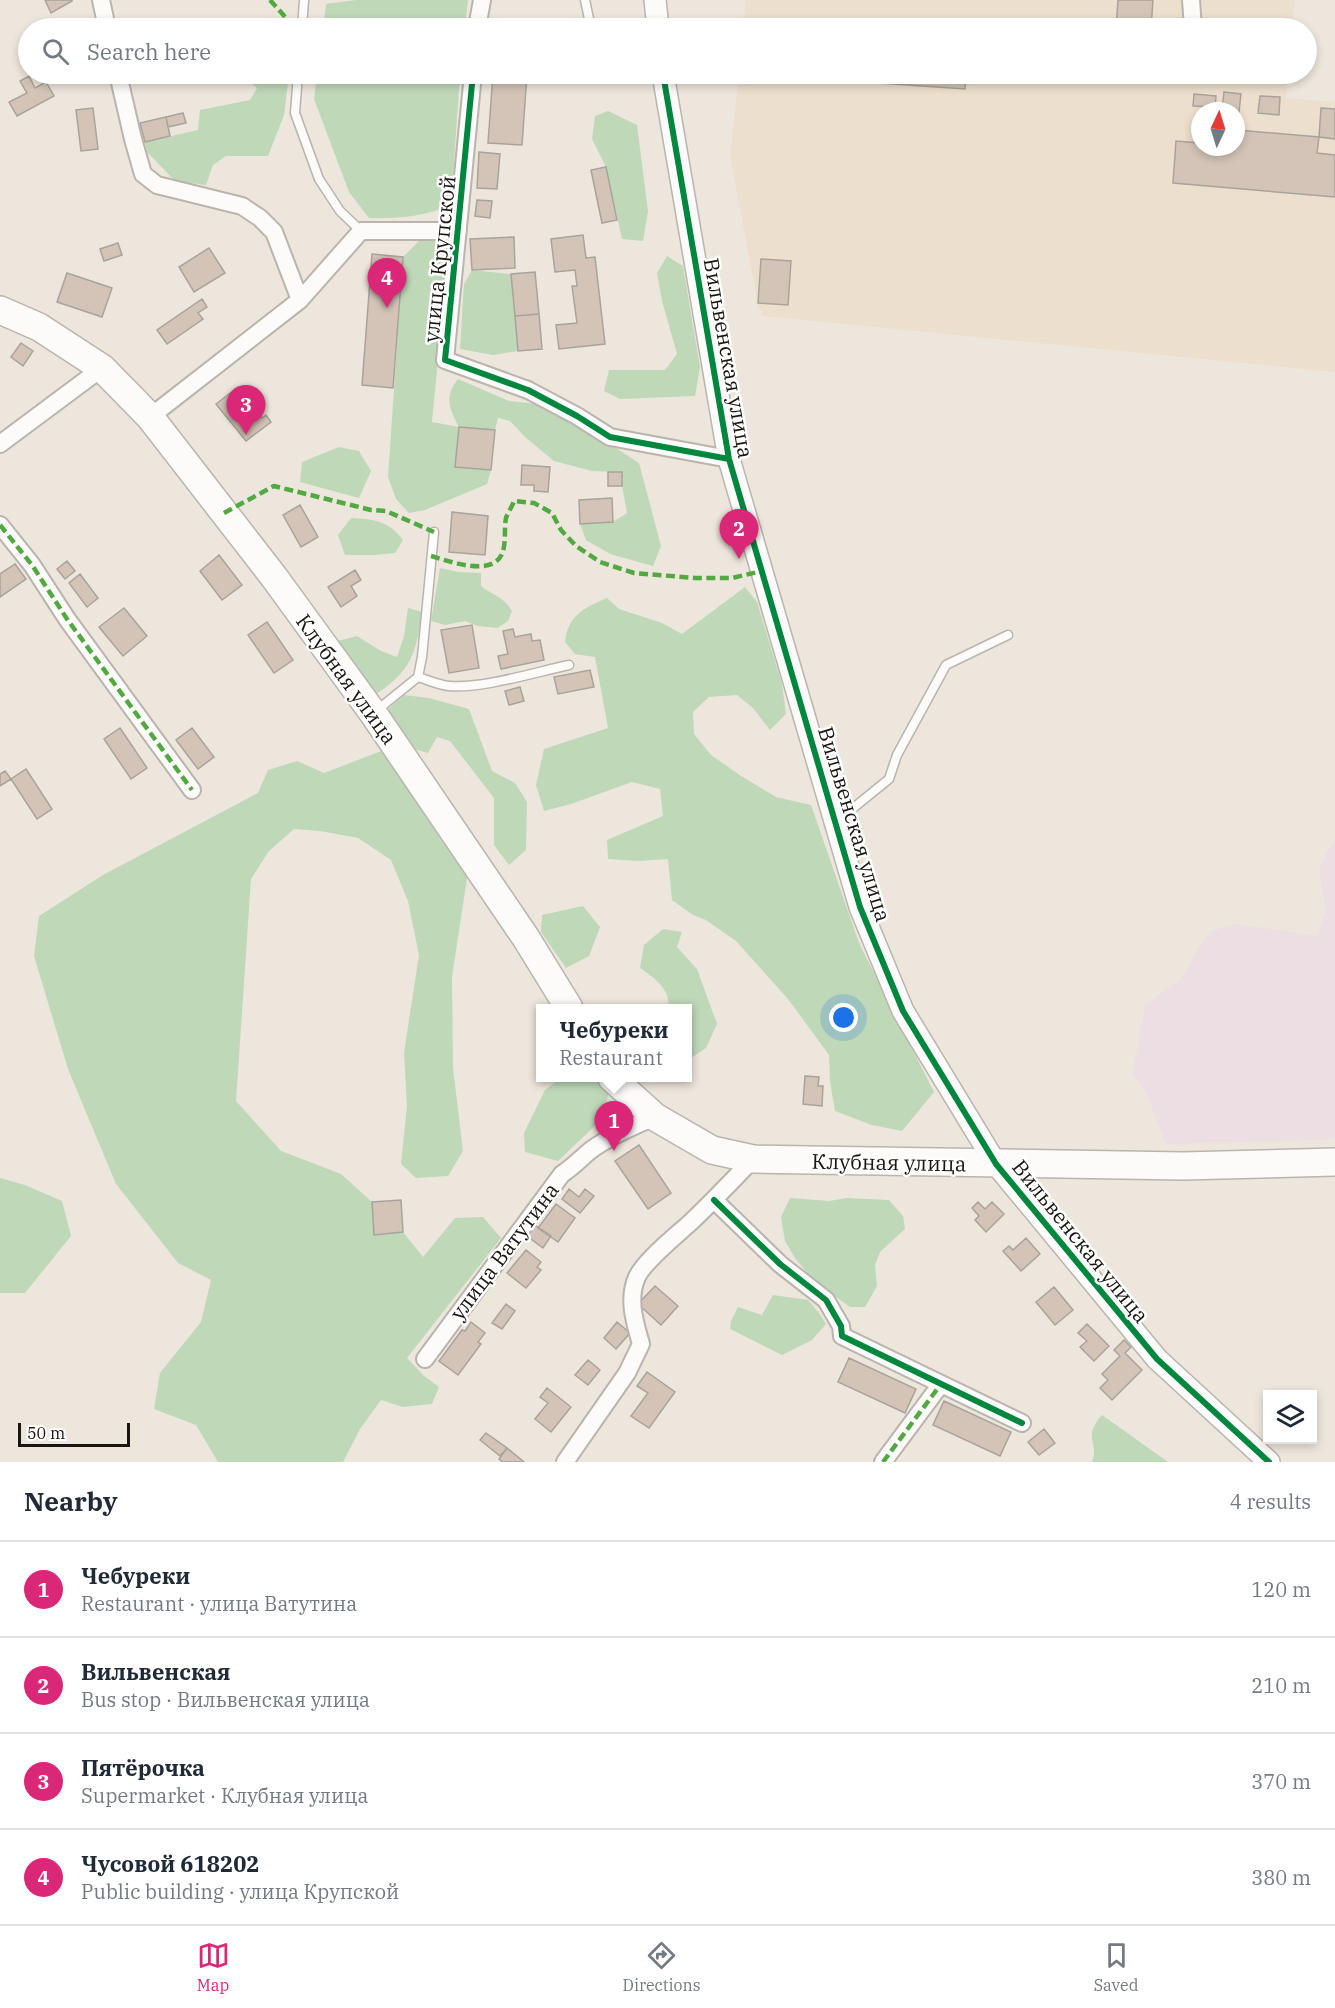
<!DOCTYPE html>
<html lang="en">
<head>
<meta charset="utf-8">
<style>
	body { margin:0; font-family:"IBM Plex Serif",serif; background:#f6f6f7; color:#1f2937 }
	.controls { position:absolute; right:18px; bottom:18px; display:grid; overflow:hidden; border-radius:0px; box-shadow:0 3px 9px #0003 }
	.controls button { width:54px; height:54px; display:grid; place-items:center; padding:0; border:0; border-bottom:2px solid #e0e1e3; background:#fff; color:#1f2937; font:30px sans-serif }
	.compass { position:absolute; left:1191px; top:102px; width:54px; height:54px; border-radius:50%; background:#fff; box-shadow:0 3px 9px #0003; rotate:4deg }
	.scale { position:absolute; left:18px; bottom:15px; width:112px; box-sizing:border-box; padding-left:6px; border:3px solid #1a150f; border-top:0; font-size:16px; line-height:21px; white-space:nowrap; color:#1a150f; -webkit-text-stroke:4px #fff; paint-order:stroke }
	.you { position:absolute; left:844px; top:1018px; width:21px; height:21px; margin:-15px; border:4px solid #fff; border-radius:50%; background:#1a73e8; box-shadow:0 0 0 9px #1a73e833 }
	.badge { display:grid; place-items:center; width:39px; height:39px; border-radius:50%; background:#db2777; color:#fff; font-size:20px; font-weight:700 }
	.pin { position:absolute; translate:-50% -50px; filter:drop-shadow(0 2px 3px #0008) }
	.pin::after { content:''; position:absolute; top:32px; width:21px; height:18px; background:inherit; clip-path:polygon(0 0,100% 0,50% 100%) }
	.popup { position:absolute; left:536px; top:1004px; width:156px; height:78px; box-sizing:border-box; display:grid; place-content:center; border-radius:0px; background:#fff; filter:drop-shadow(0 2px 4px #0005); font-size:20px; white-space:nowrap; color:#747a83 }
	.popup b { font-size:22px; color:#1f2937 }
	.popup::after { content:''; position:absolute; left:50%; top:100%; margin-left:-12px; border:12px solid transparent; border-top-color:#fff }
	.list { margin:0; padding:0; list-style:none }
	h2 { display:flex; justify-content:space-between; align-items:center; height:78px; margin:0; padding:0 24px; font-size:26px }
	h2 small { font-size:20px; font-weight:400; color:#747a83 }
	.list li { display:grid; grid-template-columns:39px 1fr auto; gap:18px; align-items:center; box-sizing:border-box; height:96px; padding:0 24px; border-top:2px solid #e0e1e3 }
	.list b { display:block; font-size:22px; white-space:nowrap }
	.list p { margin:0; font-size:20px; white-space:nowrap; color:#747a83 }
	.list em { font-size:20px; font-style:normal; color:#747a83 }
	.icon { flex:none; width:33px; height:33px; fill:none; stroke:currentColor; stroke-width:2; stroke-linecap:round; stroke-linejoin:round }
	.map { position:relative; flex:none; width:1335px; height:1462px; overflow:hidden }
	.search { position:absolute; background:#fff; box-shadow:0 3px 9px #0003; left:18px; right:18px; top:18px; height:66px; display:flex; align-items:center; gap:15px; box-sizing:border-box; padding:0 21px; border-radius:33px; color:#747a83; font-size:22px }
	.sheet { height:462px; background:#fff }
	nav { display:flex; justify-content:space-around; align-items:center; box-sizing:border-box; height:84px; border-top:2px solid #e0e1e3; background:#fff; font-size:16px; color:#747a83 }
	nav a { display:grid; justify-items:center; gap:3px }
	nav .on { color:#db2777 }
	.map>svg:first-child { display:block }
</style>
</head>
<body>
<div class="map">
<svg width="1335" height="1462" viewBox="0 0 1335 1462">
	<rect width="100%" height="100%" fill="#ede6dc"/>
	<!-- commercial -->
	<path fill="#ecdee2" d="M1335,838V1138L1324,1140L1166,1144L1145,1090L1133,1074L1145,1005L1180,980L1209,932L1235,924L1318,936L1326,911L1319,869Z"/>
	<!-- built -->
	<path fill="#ecdfcd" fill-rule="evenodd" d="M746,0H1295L1292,28H743Z
		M739,74H1288L1286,98L1335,102V372L763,316L758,303L730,156ZM1200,111H1236V147H1200Z"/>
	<!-- green -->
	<path fill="#bfd8b8" d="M356,0H468L465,28H323L326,4Z
		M240,74H289L284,115L268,156H226L213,165L206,185L175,181L147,152L145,142L198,130L200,110L250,100L257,88Z
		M317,74H460L451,206C423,216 398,219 369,218L349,192L314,99Z
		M608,111L637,125L648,211L643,241L622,239L606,167L592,139L595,116Z
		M421,239L442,241L449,248L432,422L459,427C449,408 444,397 458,379L509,401L538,404L587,429L639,463L661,546L653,566L610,554L586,540L580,524L613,522L627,513L622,486V472L592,471L554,461L525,437L510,421L498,418L495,430L459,428L456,466L491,470L487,484L425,510L409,513L396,499L388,477L403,257Z
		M667,256L683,266L700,367L695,396L620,399L604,391L609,370H665L677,354L662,301L657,273Z
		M472,270L511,274L518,351L493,355L460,349L464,284Z
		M339,447L359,451L371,471L359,498L300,482L302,462Z
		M351,518C374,519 389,521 403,540L395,553L375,555H345L338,535Z
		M440,568L458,572L481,573V586C495,597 503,596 512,611L508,621L497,628L478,626L465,621L445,625L431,621Z
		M745,587L757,602L782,684L786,714L770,730L753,708L737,695L709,697L693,712L694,734L711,755L741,776L776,797L811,805L859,943L934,1092L902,1131L872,1125L835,1111L830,1082L829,1055L788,999L736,941L706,920L693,915L672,900L668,859L637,861L608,859L607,840L663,816L660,789L632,782L571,804L544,811L536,785L544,749L608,728L595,657L575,654L565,642C568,615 584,608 607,598L619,609L662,623L682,634Z
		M408,608L422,612C416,652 412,671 376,694L334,642L357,636L381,651L397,657L404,636Z
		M404,695L429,698L469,709L492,771L515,783L527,802L526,850L509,865L494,845V798L450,741L437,737L428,753L414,749L386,711Z
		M384,750L456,853L467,878L452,977L453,1068L463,1151L448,1176L416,1178L401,1164L407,1106L404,1053L419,955L408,901L391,860L358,838L320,831L294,829L269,851L251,879L236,1101L281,1151L341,1174L372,1202L374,1235L403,1232L423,1257L455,1218L483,1217L501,1238L407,1358L424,1376L439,1387L432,1404L403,1407L381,1400L360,1429L343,1462H218L196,1425L154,1409L160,1373L201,1322L211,1280L178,1263L116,1184L68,1069L34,956L39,916L103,875L258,793L268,770L297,761L324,773Z
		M583,906L600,927L589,956L566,968L541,932L542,915Z
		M663,929L682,932L677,947L697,969L717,1024L706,1048L688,1060V1008H668C672,990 653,977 640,968L644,945Z
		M561,1078H600L609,1091L603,1118L558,1161L525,1152L524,1133L545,1090Z
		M0,1178L25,1185L62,1201L71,1236L25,1293H0Z
		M790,1198L829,1201L847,1198L889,1200L903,1216L905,1229L880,1252L875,1265L877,1286L865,1307H850L815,1282L795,1258L785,1241L781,1217Z
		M773,1295L808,1300L819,1313L826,1324L812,1340L782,1355L730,1329L731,1321L738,1307L762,1315Z
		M1102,1415L1168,1462H1092C1100,1442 1081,1439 1102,1415Z"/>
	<!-- building -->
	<path fill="#d3c4b7" stroke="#a9a39c" stroke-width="1.5" d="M45,0H72V1L51,13Z
		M1118,0H1153L1151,28H1116Z
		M782,23L862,28H782Z
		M493,74H527L522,145L488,143Z
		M778,74H966L965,89L778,76Z
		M29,76L35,88L46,82L54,96L17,116L9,102L27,93L20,81Z
		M1224,92L1241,94L1239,112L1222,110Z
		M1194,94L1216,96L1215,107L1193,106Z
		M1260,96L1280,97L1279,115L1258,113Z
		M93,108L98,149L81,151L76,110Z
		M1321,108L1335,109V139L1319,137Z
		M183,113L186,123L168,127L166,117Z
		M166,117L170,136L145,142L140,123Z
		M1236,130L1319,137L1317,153L1335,155V197L1173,183L1176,141L1200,143V147H1236Z
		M479,152L500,154L497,189L477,188Z
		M606,167L617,220L602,223L591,170Z
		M477,200L492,201L490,218L475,216Z
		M583,235L586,258L595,257L605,344L559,349L556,325L577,323L572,286H577L575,270L555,272L551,239Z
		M514,237L515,268L472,270L470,239Z
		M118,243L122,255L104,261L100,249Z
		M209,248L225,273L194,292L179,267Z
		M372,254L403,257L393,388L362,385Z
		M761,259L791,261L788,305L758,303Z
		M535,272L539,314L515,316L511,274Z
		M67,273L112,288L102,317L57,302Z
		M202,299L207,307L198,313L203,319L167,344L157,330Z
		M539,314L542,349L518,351L515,316Z
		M21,343L33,351L23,366L11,357Z
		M238,387L262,418L266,415L271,422L246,441L216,404Z
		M459,427L495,430L491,470L455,467Z
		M522,465L550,467L548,492L534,491V485H521Z
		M608,472H622V486H608Z
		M612,498L613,522L580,524L579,500Z
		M300,505L318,537L301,547L283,515Z
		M452,512L488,516L485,555L449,552Z
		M219,555L242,585L222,600L200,571Z
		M67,561L75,571L65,579L57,569Z
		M15,564L26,579L0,597V574Z
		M355,570L361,580L351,586L357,596L341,607L328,587Z
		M80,574L98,598L87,607L69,583Z
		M124,608L147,636L123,656L99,627Z
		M267,622L293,660L274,673L248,635Z
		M472,625L479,668L449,673L441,630Z
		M513,629L515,637L531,634L532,641L540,640L544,660L501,669L498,656L508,654L503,631Z
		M590,670L594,687L558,694L554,677Z
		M520,687L524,701L509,705L505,691Z
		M120,728L147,768L131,779L104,739Z
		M192,728L214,757L198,769L176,740Z
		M26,769L52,809L37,819L11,779Z
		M5,771L11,779L0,786V774Z
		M805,1076L819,1077L818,1086H823L822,1106L803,1104Z
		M639,1145L671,1193L648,1209L615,1161Z
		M569,1189L579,1197L585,1189L594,1196L580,1213L562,1199Z
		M401,1200L403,1232L374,1235L372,1202Z
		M978,1202L985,1209L992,1202L1004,1214L986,1232L975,1220L979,1216L972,1208Z
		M556,1204L575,1218L558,1242L538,1228Z
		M535,1225L551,1236L543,1248L527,1236Z
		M1026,1238L1040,1254L1021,1271L1003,1251L1009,1246L1013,1250Z
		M526,1250L541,1262L537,1267L541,1270L526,1288L507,1273Z
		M655,1286L678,1306L661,1325L638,1304Z
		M1054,1287L1073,1310L1055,1325L1036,1302Z
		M506,1304L515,1311L502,1329L492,1323Z
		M471,1322L485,1333L478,1342L481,1344L458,1375L439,1361L462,1330L465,1331Z
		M617,1322L630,1333L616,1349L604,1338Z
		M1087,1324L1109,1346L1094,1361L1080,1347L1087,1341L1078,1333Z
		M1124,1340L1131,1347L1125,1353L1142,1370L1112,1400L1100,1388L1108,1380L1102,1374L1120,1356L1114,1350Z
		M849,1358L916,1389L905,1413L838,1382Z
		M588,1360L600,1370L588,1385L575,1375Z
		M647,1372L675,1392L649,1428L631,1416L648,1393L637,1386Z
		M547,1388L571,1407L551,1432L535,1419L548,1403L540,1397Z
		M944,1401L1011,1432L1000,1456L933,1425Z
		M1044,1429L1055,1443L1039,1455L1028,1442Z
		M486,1433L507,1448L500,1456L480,1440Z
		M507,1448L524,1462H503L499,1459Z"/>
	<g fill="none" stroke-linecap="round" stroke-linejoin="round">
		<defs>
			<path id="service" d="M585,0L591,28
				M302,28L304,0
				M298,74L295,113L319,179L340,211L361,231
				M418,677C428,680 439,685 449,686C482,689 536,672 569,665
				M376,711L418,677L422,657L434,532
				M836,822L889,779L897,755L946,665L1008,635"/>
			<path id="minor" d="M101,0L107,28
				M1191,0L1193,28
				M477,28L482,0
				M118,74L133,139L143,174L157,185L242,206L260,218L274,232L300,300
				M473,74L445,360L528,390L577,416L610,437L729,459
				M150,417L300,300L361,231H458
				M0,444L102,368
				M0,525L32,565L67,619L192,790
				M714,1200L780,1264L826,1300L841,1326L842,1336L1022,1423
				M425,1359L562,1174C573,1167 581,1158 591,1150C610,1136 633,1126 655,1117
				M565,1462L627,1373L641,1344C635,1323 627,1299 637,1277C645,1260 677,1235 692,1221C713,1201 733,1180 753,1159
				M883,1462L941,1384"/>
			<path id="tertiary" d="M655,0L658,28
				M663,74L729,459L860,907L903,1011L996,1164L1157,1359L1269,1462"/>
			<path id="primary" d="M0,310L39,327L102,368L150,417L274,577L373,713L526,938L569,1008
				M612,1078L655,1117L712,1150L753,1159L1183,1166L1335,1162"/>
		</defs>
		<!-- service casing -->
		<use href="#service" stroke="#bab4ad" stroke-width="11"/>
		<!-- minor casing -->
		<use href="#minor" stroke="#bab4ad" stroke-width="20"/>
		<!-- tertiary casing -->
		<use href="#tertiary" stroke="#bab4ad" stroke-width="24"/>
		<!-- primary casing -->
		<use href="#primary" stroke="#bab4ad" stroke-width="30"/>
		<!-- service -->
		<use href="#service" stroke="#fcfbfa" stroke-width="8"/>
		<!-- minor -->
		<use href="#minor" stroke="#fcfbfa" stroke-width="16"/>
		<!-- tertiary -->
		<use href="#tertiary" stroke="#fcfbfa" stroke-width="21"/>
		<!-- primary -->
		<use href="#primary" stroke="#fcfbfa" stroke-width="27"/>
		<!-- quiet -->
		<path stroke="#52a941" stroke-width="4.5" stroke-dasharray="9 4.5" stroke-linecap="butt" d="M270,0L295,28
			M224,513L274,486L371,510L386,511L434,532
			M0,525L32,565L67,619L192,790
			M431,556C449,561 495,579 503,551C506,541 504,529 506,518C508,512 512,507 514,501L534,503L552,513L561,530L576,546L600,562L634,573L695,578H732L762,571
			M883,1462L941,1384"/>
		<defs>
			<path id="cycleway" d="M473,74L445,360L528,390L577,416L610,437L729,459
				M663,74L729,459L860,907L903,1011L996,1164L1157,1359L1269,1462
				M714,1200L780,1264L826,1300L841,1326L842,1336L1022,1423"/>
		</defs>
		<!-- cycleway casing -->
		<use href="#cycleway" stroke="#fff" stroke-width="10"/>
		<!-- cycleway -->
		<use href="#cycleway" stroke="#00873e" stroke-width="6"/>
	</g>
	<g text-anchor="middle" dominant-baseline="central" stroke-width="5" stroke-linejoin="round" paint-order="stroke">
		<!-- street labels -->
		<g font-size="21" fill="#1a150f" stroke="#fff">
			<text transform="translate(439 259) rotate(-84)">улица Крупской</text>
			<text transform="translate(729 358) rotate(80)">Вильвенская улица</text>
			<text transform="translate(347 679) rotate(54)">Клубная улица</text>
			<text transform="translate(855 824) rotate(73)">Вильвенская улица</text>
			<text transform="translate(889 1162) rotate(1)">Клубная улица</text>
			<text transform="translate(1081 1241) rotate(51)">Вильвенская улица</text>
			<text transform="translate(504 1251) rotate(-53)">улица Ватутина</text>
		</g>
	</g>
</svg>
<div class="controls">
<button><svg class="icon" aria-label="layers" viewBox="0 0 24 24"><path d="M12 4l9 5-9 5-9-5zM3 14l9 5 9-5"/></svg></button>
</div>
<svg class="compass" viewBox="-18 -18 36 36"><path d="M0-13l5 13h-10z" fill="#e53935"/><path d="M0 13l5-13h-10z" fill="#747a83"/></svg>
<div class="scale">50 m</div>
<div class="you"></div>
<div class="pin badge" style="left:614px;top:1151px">1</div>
<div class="popup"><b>Чебуреки</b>Restaurant</div>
<div class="pin badge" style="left:739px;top:559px">2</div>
<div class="pin badge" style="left:246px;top:435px">3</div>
<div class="pin badge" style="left:387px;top:308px">4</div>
<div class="search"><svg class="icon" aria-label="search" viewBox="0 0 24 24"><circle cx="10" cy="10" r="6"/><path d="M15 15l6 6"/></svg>Search here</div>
</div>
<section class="sheet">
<h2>Nearby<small>4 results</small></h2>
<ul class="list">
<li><span class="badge">1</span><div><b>Чебуреки</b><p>Restaurant · улица Ватутина</p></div><em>120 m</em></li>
<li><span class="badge">2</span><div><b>Вильвенская</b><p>Bus stop · Вильвенская улица</p></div><em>210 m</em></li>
<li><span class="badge">3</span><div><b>Пятёрочка</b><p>Supermarket · Клубная улица</p></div><em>370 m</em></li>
<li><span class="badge">4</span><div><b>Чусовой 618202</b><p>Public building · улица Крупской</p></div><em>380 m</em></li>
</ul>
</section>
<nav>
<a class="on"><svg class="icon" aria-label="map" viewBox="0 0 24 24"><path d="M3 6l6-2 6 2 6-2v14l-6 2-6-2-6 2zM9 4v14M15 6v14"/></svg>Map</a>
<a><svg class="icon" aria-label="directions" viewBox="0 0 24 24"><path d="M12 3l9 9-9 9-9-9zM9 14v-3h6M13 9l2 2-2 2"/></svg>Directions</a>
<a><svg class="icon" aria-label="saved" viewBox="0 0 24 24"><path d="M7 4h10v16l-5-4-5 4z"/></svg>Saved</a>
</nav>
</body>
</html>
